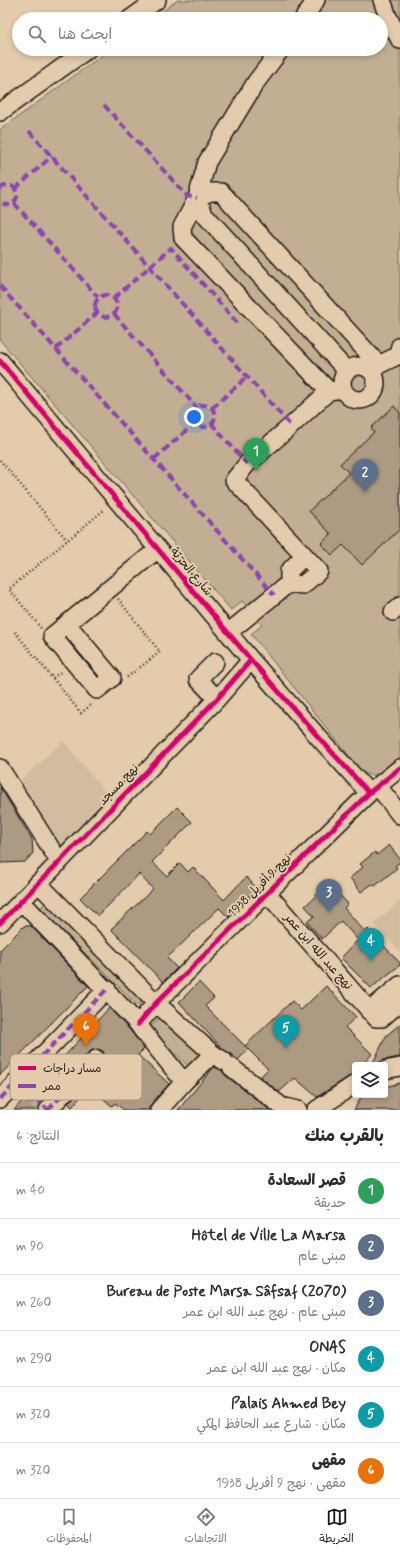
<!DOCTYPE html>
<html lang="ar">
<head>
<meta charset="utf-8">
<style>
	body { margin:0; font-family:Mynerve,"Playpen Sans Arabic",sans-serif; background:#f7f7f7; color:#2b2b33; direction:rtl }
	.controls { position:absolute; right:12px; bottom:12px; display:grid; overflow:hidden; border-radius:4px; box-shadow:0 2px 6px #0003 }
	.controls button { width:36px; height:36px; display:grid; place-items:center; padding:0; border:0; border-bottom:1px solid #e1e1e2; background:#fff; color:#2b2b33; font:20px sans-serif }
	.you { position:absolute; left:194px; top:417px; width:14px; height:14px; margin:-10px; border:3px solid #fff; border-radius:50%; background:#1a73e8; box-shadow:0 0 0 6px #1a73e833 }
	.badge { display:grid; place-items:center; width:26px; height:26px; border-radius:50%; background:#111827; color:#fff; font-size:13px; font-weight:700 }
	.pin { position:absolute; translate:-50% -33px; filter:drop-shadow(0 1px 2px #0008) }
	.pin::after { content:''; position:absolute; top:21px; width:14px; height:12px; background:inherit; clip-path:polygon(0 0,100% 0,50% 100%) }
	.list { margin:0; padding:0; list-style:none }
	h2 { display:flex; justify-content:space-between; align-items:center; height:52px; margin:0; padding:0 16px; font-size:17px }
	h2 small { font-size:13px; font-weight:400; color:#7c7c81 }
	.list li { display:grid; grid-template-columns:26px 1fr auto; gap:12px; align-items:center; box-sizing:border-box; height:56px; padding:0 16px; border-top:1px solid #e1e1e2 }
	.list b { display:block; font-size:15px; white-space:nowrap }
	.list p { margin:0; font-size:13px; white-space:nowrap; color:#7c7c81 }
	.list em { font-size:13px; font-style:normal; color:#7c7c81 }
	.icon { flex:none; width:22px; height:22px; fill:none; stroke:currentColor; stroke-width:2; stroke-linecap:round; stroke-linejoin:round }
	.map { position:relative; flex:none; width:400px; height:1110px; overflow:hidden; direction:ltr }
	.search { position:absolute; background:#fff; box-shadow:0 2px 6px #0003; left:12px; right:12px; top:12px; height:44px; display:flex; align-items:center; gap:10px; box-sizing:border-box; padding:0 14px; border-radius:22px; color:#7c7c81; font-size:15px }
	.sheet { height:388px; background:#fff }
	nav { display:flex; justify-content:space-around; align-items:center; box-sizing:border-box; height:56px; border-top:1px solid #e1e1e2; background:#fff; font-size:11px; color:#7c7c81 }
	nav a { display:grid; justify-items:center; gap:2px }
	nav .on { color:#111827 }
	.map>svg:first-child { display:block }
</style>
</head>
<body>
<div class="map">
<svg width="400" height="1110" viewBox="0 0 400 1110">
	<rect width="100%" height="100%" fill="#e3cbab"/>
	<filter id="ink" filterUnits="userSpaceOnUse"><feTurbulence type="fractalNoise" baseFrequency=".025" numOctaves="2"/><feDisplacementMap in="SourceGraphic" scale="8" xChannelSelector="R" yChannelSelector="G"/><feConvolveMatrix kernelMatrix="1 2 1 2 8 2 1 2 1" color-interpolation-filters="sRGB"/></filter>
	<g filter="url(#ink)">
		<!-- built -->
		<path fill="#d2bc9f" d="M63,741L111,799L62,850L20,781Z
			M400,901V952L374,924Z"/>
		<!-- green -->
		<path fill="#c2af93" stroke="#6f6658" d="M178,0H400V757C388,768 380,781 362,772L251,634L262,625L242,601L231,610L0,340V130L111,49H381V19H152Z
			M48,901L145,998L138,1006L40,908Z
			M164,1013L203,1051L188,1066L149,1028Z"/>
		<!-- building -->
		<path fill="#ac9a83" stroke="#1c1c1c" d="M394,406L400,413V529L362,565L343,545L332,555L321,544L331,534L309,511L349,473L340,464L374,432L371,428Z
			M0,787L32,839L33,853L25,862L0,863Z
			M177,807L192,822L152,862L167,876L180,863L188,872L193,867L224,900L246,877L257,888L228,917L219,908L167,958L177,968L163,982L111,929L153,889L139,874L98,916L80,898L147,831L150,834Z
			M389,845L400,859V862L395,866L397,868L375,886L372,884L361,892L350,878L363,867L360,864L375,852L377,855Z
			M323,889L329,897L336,891L348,904L344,908L365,932L368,929L400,963V965L371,988L341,958L358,940L341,921L322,939L307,922L314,916L305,906Z
			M24,926H31L88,986L0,1075V950Z
			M199,982L214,998L205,1006L248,1049L238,1060L222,1048L179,1002Z
			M326,986L356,1017L345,1027L372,1054L362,1065H355V1072L353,1074L317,1097L295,1078L279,1092L260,1077L268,1069L245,1046L292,1001L301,1010Z
			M109,1008L130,1030L144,1049L138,1055L169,1084L152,1103L148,1110H124L115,1103L112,1106L92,1089L90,1092L87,1089L72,1107L68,1103L104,1066L106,1061L105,1056L103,1051L98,1049L93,1050L89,1052L41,1103L38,1110H14L23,1100L28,1103H32L37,1100L40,1096V1091L37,1086Z
			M400,1024V1057L383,1060L377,1065H372L386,1036Z
			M214,1067L222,1070L225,1075L270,1110H178Z
			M400,1083V1110H354L362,1095H385V1087Z"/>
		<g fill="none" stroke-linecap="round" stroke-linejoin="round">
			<!-- minor-tunnel -->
			<path stroke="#bba88e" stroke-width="17" stroke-dasharray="17 8" stroke-linecap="butt" d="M30,1093L44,1106"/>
			<defs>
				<path id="minor" d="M382,0L388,17L400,40
					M130,19L157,0
					M303,19L316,0
					M281,49L256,82L207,162L197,198L204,214L346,370
					M0,112L88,49
					M0,361L251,660L321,740L369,793
					M342 383a17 17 0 1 1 34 0a17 17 0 1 1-34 0Z
					M370,369L397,356L400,346
					M329,391L183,238L182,227L197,198L210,192H221L379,365
					M289,583V571L304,556
					M393,612L400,606
					M67,624L112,678L97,690L52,636L158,549
					M229,632L289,583L303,585L319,571L234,480L247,464L291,426L329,391L342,389
					M215,662L198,679L217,699
					M0,768L59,861
					M378,786L400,815
					M38,883L156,1003L213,1054L224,1061
					M267,893L376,1018H382L400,1002
					M21,901L138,1024L143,1031L184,1082
					M0,923L217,699L251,660
					M369,1011L400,985
					M138,1024L156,1003L267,893L369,793L400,768
					M231,1067L281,1106L298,1110
					M385,1070L400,1067
					M18,1081L30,1093
					M0,1099L107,989
					M48,1110L96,1059
					M159,1110L184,1082L213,1054
					M316,1110L355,1084"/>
			</defs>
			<!-- minor casing -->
			<use href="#minor" stroke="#1c1c1c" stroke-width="20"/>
			<!-- path -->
			<path stroke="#1c1c1c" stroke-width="2.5" stroke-dasharray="1 3" stroke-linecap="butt" d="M0,460L67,540
				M118,599L160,652L126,678
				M41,628L9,589L105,509
				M15,632L81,713L93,703
				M53,678L62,671"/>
			<!-- minor -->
			<use href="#minor" stroke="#e3cbab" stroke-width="17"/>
			<!-- quiet -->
			<path stroke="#8e44ad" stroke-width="4" stroke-dasharray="8 4" stroke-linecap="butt" d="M104,105L187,196L197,198
				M29,131L291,426
				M0,189L4,186H12C24,196 12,211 0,202
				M15,189L52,156
				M14,203L98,297
				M0,286L274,595
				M95 306a11 11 0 1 1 22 0a11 11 0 1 1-22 0Z
				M114,298L171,248L240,326
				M114,314L197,408
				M56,349L97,313
				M193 416a11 11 0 1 1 22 0a11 11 0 1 1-22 0Z
				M212,408L247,377
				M211,423L247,464
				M154,459L196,422
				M18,1081L48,1110
				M0,1099L107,989
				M48,1110L96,1059"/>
			<defs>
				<path id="cycleway" d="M0,361L251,660L321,740L369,793
					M0,923L217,699L251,660
					M138,1024L156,1003L267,893L369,793L400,768"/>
			</defs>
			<!-- cycleway casing -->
			<use href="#cycleway" stroke="#e3cbab" stroke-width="8"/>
			<!-- cycleway -->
			<use href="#cycleway" stroke="#d6006c" stroke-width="5"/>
		</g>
	</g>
	<g text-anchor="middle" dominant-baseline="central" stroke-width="4" stroke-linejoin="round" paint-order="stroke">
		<!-- street labels -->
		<g font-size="12" fill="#1c1c1c" stroke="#e3cbab">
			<text transform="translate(191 572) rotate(50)">شارع الحرّيّة</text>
			<text transform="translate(119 785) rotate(-46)">نهج مسجد</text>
			<text transform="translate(260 886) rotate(-45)">نهج 9 أفريل 1938</text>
			<text transform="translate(318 952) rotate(49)">نهج عبد الله ابن عمر</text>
		</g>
	</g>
	<!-- legend -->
	<rect x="10" y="1054" width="132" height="46" rx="6" fill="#e3cbab" stroke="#a79680" stroke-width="1"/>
	<rect x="18" y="1066" width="18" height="4" fill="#d6006c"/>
	<rect x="18" y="1084" width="18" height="4" fill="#8e44ad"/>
	<g font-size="11" fill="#1c1c1c">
		<text x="43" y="1072">مسار دراجات</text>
		<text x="43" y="1090">ممر</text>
	</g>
</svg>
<div class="controls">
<button><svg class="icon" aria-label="layers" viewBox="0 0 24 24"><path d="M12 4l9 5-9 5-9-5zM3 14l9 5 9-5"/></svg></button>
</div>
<div class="you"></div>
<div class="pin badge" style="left:256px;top:471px;background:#2e9e5b">1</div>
<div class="pin badge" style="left:365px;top:492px;background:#5c6f8a">2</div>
<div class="pin badge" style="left:329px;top:912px;background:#5c6f8a">3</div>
<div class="pin badge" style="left:371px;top:961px;background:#0f9aa8">4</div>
<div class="pin badge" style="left:286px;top:1048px;background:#0f9aa8">5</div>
<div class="pin badge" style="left:86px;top:1046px;background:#e8710a">6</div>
<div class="search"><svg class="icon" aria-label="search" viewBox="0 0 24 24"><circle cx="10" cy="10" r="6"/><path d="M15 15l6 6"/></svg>ابحث هنا</div>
</div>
<section class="sheet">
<h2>بالقرب منك<small>النتائج: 6</small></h2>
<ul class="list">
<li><span class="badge" style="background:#2e9e5b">1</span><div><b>قصر السعادة</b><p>حديقة</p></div><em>40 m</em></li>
<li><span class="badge" style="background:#5c6f8a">2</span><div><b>Hôtel de Ville La Marsa</b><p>مبنى عام</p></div><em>90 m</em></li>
<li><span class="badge" style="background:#5c6f8a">3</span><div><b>Bureau de Poste Marsa Sâfsaf (2070)</b><p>مبنى عام · نهج عبد الله ابن عمر</p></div><em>260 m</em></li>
<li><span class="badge" style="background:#0f9aa8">4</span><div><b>ONAS</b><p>مكان · نهج عبد الله ابن عمر</p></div><em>290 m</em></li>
<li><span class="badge" style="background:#0f9aa8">5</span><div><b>Palais Ahmed Bey</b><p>مكان · شارع عبد الحافظ المكي</p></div><em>320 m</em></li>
<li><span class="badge" style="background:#e8710a">6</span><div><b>مقهى</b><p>مقهى · نهج 9 أفريل 1938</p></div><em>320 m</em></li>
</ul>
</section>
<nav>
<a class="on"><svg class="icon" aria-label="map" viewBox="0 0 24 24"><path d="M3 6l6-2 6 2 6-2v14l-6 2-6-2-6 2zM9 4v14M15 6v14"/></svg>الخريطة</a>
<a><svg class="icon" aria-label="directions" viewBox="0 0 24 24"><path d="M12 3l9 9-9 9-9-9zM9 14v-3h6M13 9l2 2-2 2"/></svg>الاتجاهات</a>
<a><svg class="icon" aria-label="saved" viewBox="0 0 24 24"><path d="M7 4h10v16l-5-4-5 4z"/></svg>المحفوظات</a>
</nav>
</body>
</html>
